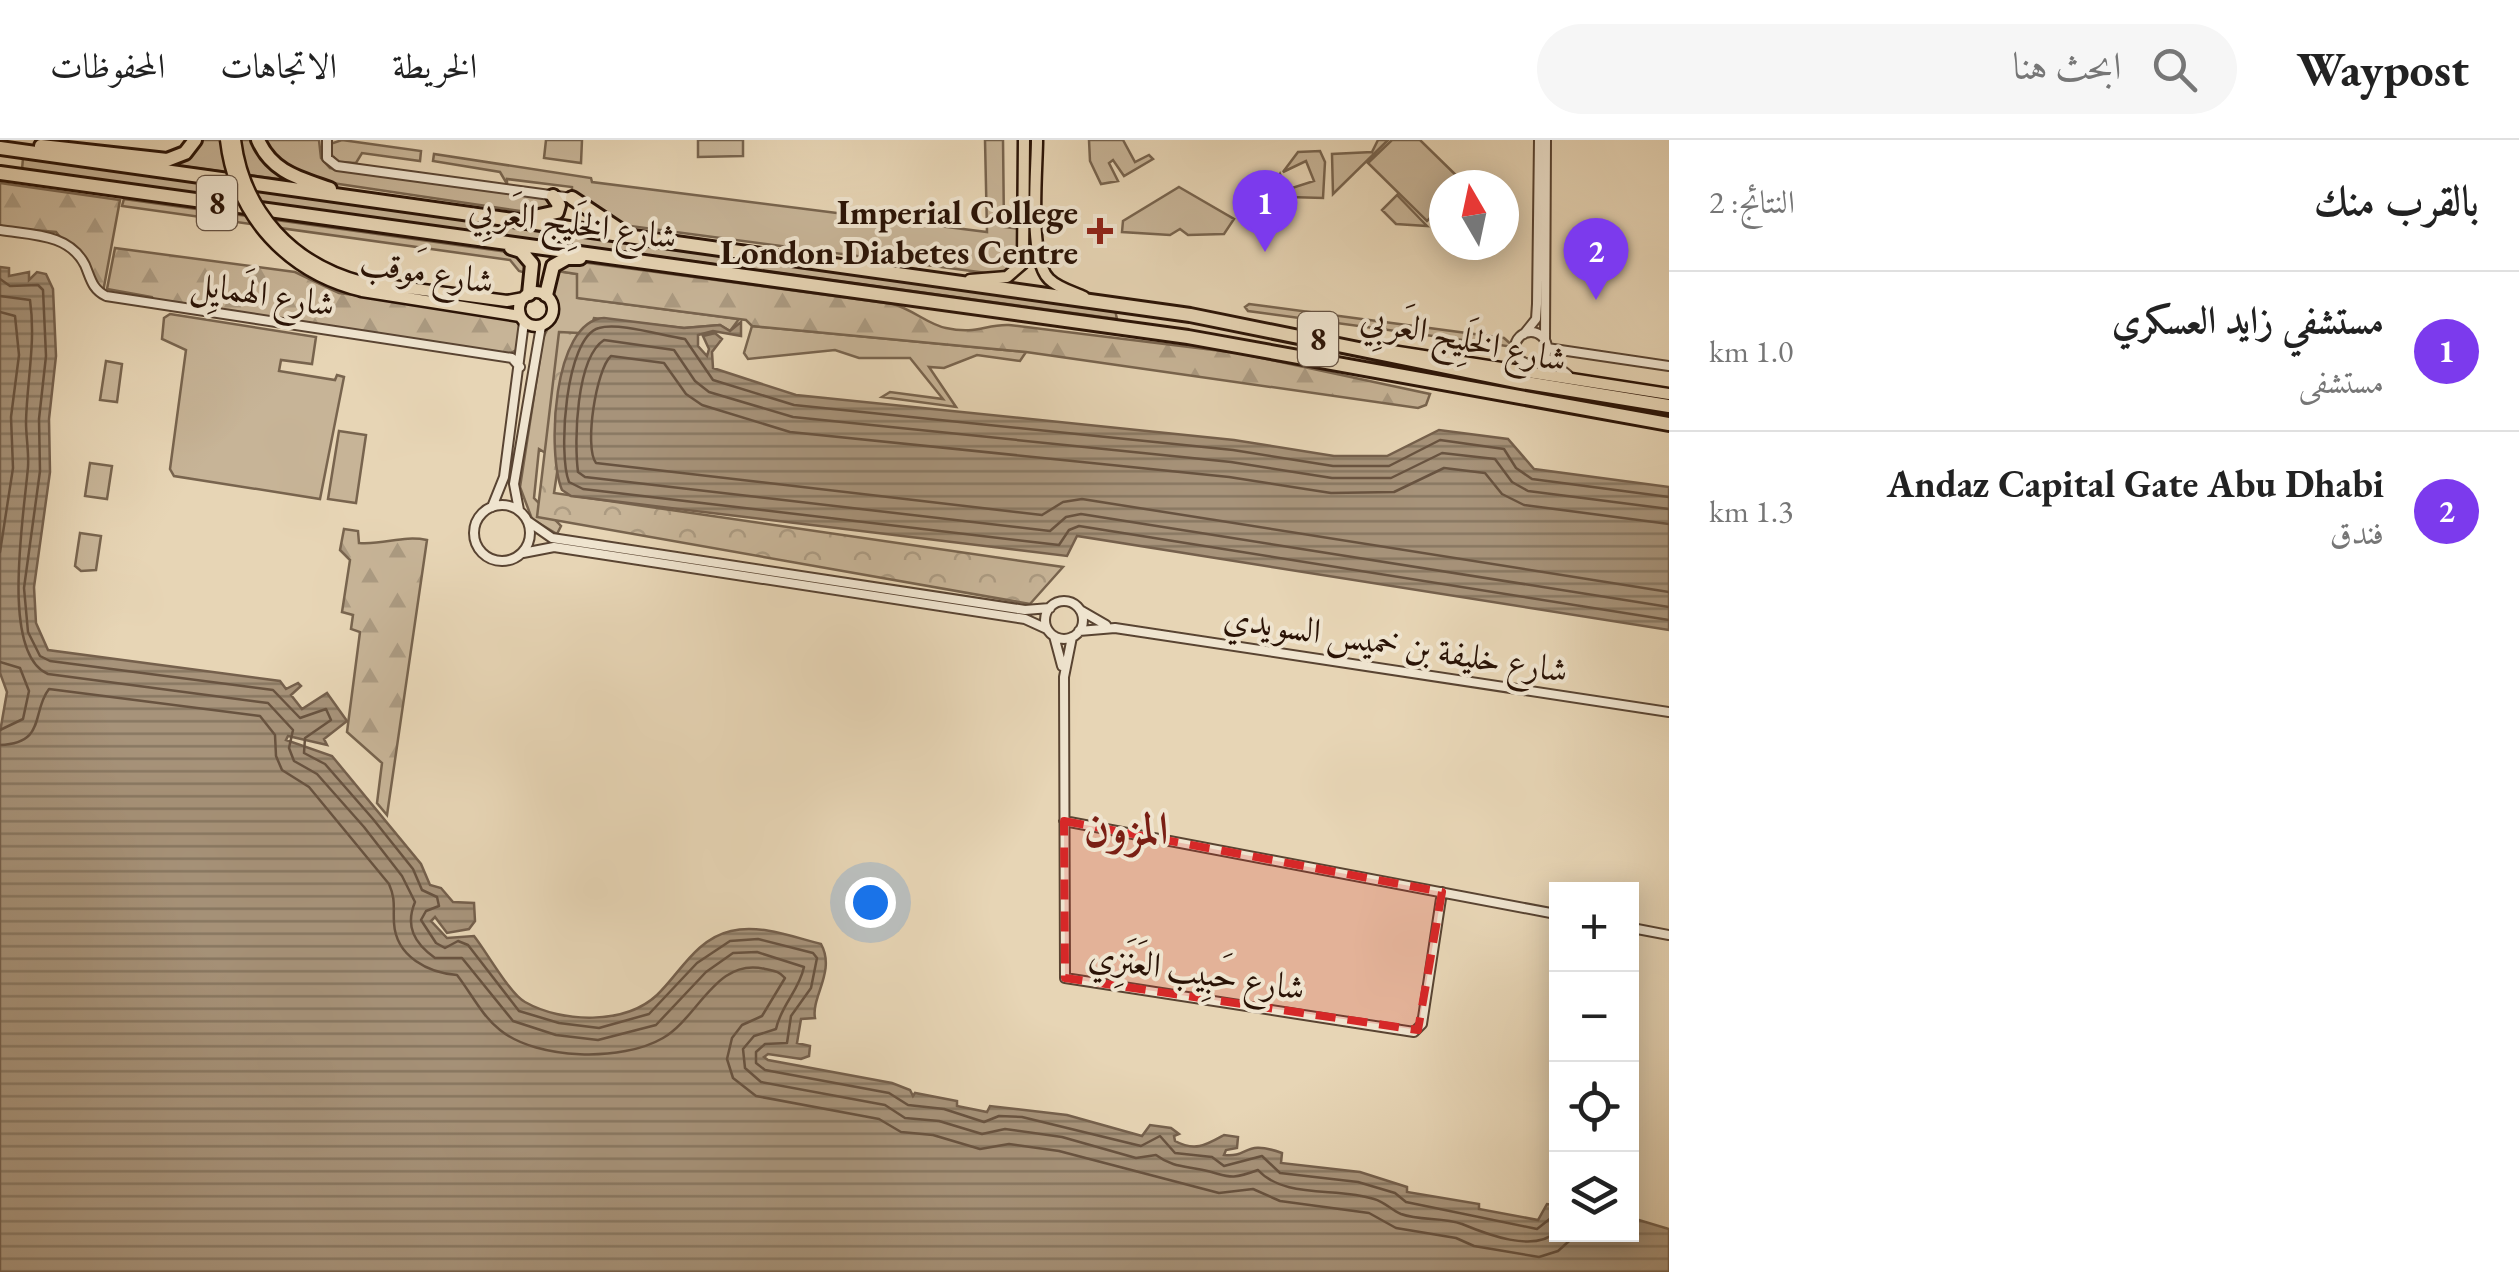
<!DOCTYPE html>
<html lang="ar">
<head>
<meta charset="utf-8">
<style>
	body { margin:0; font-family:"EB Garamond",Amiri,serif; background:#f6f6f6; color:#222; direction:rtl }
	.controls { position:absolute; right:30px; bottom:30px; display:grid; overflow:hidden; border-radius:0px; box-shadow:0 5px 25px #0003 }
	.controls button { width:90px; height:90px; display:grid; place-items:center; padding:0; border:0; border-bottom:2px solid #e0e0e0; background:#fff; color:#222; font:50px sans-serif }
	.compass { position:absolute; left:1429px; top:30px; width:90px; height:90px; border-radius:50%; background:#fff; box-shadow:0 5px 25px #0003; rotate:351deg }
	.you { position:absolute; left:870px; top:762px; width:35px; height:35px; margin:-25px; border:8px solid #fff; border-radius:50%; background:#1a73e8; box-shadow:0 0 0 15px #1a73e833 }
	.badge { display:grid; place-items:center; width:65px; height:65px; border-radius:50%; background:#7c3aed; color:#fff; font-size:32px; font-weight:700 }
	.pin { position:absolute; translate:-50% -82px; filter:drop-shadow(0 2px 5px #0008) }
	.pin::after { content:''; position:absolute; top:52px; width:35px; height:30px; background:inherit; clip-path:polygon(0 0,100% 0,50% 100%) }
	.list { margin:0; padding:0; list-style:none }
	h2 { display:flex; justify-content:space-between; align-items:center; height:130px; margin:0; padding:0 40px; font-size:42px }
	h2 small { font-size:32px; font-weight:400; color:#767676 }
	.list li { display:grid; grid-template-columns:65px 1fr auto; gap:30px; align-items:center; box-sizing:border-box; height:160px; padding:0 40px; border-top:2px solid #e0e0e0 }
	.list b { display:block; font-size:38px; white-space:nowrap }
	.list p { margin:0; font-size:32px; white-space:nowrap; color:#767676 }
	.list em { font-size:32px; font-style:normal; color:#767676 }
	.icon { flex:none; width:55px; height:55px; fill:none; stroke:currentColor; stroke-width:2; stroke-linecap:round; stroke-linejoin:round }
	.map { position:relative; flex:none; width:1669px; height:1132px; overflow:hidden; direction:ltr }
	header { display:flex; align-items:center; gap:60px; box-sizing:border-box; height:140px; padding:0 50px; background:#fff; border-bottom:2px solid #e0e0e0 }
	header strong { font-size:48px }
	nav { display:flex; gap:55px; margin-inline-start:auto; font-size:35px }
	.search { width:700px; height:90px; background:#f6f6f6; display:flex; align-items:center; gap:25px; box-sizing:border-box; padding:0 35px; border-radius:55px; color:#767676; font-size:38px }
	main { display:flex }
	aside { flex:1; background:#fff }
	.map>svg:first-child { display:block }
</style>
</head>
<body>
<header>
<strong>Waypost</strong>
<div class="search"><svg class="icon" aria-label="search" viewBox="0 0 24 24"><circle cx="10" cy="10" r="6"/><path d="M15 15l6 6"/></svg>ابحث هنا</div>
<nav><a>الخريطة</a><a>الاتجاهات</a><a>المحفوظات</a></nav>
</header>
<main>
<aside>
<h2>بالقرب منك<small>النتائج: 2</small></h2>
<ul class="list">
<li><span class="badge">1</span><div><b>مستشفي زايد العسكري</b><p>مستشفى</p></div><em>1.0 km</em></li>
<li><span class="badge">2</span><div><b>Andaz Capital Gate Abu Dhabi</b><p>فندق</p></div><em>1.3 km</em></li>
</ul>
</aside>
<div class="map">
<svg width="1669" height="1132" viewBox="0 0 1669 1132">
	<defs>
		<pattern id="forest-firs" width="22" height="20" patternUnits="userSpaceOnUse" patternTransform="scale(2.5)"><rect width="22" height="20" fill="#c7b497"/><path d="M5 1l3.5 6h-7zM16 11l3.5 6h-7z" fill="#ab9a81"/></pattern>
		<pattern id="park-crowns" width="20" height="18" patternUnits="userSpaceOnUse" patternTransform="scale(2.5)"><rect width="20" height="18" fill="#c7b497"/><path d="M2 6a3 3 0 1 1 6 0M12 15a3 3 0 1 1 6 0" fill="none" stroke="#ab9a81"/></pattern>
		<pattern id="water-rules" width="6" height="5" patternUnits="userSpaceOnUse" patternTransform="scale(2.5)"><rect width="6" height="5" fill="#a7937a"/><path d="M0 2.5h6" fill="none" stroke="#887762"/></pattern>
	</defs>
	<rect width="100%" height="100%" fill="#e7d5b5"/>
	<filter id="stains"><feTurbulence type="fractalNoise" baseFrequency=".002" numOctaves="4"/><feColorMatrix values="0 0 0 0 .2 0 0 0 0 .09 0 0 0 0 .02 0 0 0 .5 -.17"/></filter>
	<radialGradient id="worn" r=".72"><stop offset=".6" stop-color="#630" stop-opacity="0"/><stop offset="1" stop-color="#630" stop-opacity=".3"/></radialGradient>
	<!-- green -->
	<path fill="#c7b497" stroke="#78644e" stroke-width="2.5" d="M197,0H253L293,41L167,24Z
		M261,0H319L321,18L330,28L549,59L554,64L549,71H520L312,40L279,24Z
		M342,0L421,11L420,21L362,13L356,23L338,22L331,14L330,4Z
		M546,0H582L581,23L544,18Z
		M698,0H743V16L698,17Z
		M985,0H1003L1004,87L1021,89C1020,114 1022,128 994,134L615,84L588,60L572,54V47L507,39V44L500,32L433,21L434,14L591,38L592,42L987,92Z
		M1089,0H1123L1135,22L1149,15L1153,19L1124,36L1113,20L1109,23L1118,41L1101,44L1090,21Z
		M1378,0H1388L1333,54L1332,14L1372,12Z
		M1392,0H1420L1465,44L1444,45V65L1427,81L1368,23Z
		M1320,11L1325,22L1323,58L1289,57L1275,43L1280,34L1286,50L1314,41L1306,21L1283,32L1298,12Z
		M23,18L1115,170L1117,179L22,30Z
		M1179,47L1234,79L1224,94L1188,95L1180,89L1170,95L1122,92L1123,81Z
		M1397,55L1427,86L1396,84L1382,70Z
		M124,59L508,112L526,124L529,134L519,131L510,120L122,66Z
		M558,131L577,134L578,158L739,179L730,191L720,185L684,188L594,178L549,315L539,309L534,358L561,386L557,394L532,379L520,347L543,198L557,170L550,153Z
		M1249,164L1504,198L1514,207L1248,171L1245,167Z
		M170,174L316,197L312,224L281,220L279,231L335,240L337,235L344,237L320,359L174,336L170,329L186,210L162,199L164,178Z
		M752,186L1026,212L1020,221L977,215L944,228L929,227L956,267L882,257L890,252L943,259L910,218H859L835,210L748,219L744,213Z
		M106,221L122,224L117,262L100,260Z
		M339,291L366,295L356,363L328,359Z
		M90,323L112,326L107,359L85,356Z
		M80,393L101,396L96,430L81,431L75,426Z"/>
	<!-- forest -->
	<path fill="url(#forest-firs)" stroke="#78644e" stroke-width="2.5" d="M0,43L120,60L103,152L56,92L0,87Z
		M115,108L295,132L339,153L510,175L522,186L518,209L509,214L155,163L152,157L107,149Z
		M574,121L893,164C912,169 929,185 946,188C977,195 985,184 1009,185L1238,213L1430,254L1426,265L1418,268L1026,212L752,186L746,180L577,158V134L557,131L563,122Z
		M344,389L358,391L359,403C385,405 402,395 427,400L387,675L377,663L382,623L347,592L360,492L351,489L353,475L342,472L350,420L340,410Z"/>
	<!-- park -->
	<path fill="url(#park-crowns)" stroke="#78644e" stroke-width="2.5" d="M559,192L578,193L554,353L1063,427L1030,464L537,377Z"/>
	<!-- water -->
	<path fill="url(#water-rules)" stroke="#75604c" stroke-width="2.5" d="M0,127L9,128V136L29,132V140L37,132L46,134L53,149L56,216L49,279L50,332L34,447L36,483L48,510L280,541L286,549L298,543L301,546L291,555L302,569L327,553L347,581L324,599L327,605L288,596L286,600L332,616L421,724L430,745L441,748L453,762L474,763L475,781L469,789L447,793L435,777L431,781L447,798L474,796C486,811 510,854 525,862C562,883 625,885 657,855C680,833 696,799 731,791C760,784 793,797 821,804C836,831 811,857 815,878L801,879L797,903L810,906L809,916L801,919L768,914L764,917L768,920L892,943L910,950L913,956L915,953L957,961V966L987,972L990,966L1067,975L1142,996L1150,985L1171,988L1179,994L1174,996L1175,1001C1195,1012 1206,1005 1224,995L1238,997L1237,1008L1226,1010L1224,1015C1250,1018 1243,999 1282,1013L1281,1023L1360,1032L1407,1047V1052L1479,1064V1069L1538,1080L1547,1064L1556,1065V1094H1632V1078L1669,1089V1132H0V592L7,552L0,533Z
		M604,178L684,188L720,185L730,191L741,182V196L713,191L698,195V206L707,216L709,209L703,196L715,193L722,199L712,212L713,228L796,255L1234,300L1334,316H1387L1439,290L1508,299L1534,329L1669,347V490L1077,396L1067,416L571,356L562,350C547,314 552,181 604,178Z"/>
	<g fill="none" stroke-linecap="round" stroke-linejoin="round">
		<!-- shore -->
		<path stroke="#685340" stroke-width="2.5" d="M0,139L10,146L38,145L43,150L46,216L39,279L40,331L24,448L28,492L40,516L50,521L273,550L300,578L326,569L331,580L305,598L304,613L325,624L373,679L413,729L422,750L437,757L439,766L426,771L421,780L436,803L445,808L458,801L468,805L519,871L559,883L599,888L649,874L697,823L730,801L758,799L813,813L817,818L811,848L791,876L787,903L765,904L756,912V923L765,930L889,953L908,965L944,969L984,982L999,976L1022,977L1141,1006L1160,996L1175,1013L1212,1017L1224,1026L1262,1016L1280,1033L1358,1042L1395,1053L1406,1062L1537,1089L1556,1074
			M0,156L30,160C36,202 27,240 26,282C26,297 29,312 28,327C24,375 0,514 48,534L268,563L293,590L289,608L294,621L317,634L364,687L402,736L415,762C405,786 414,803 435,818H462L513,881L556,895L598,900L656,885L706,832L733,813L757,812L804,827C799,851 781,865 776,889L754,896L743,909L745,928L761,942L885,965L905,978L939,981L982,994L1005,989L1062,997L1136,1018L1156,1015C1172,1027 1184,1026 1203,1030C1230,1036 1228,1041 1258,1030C1284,1059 1337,1047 1374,1059C1385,1062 1391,1070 1401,1074C1420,1081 1443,1077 1462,1084C1486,1094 1534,1113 1556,1092
			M0,172L15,176L19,215L11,277L13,328L0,412
			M1669,357L1532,339L1516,328L1504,309L1440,300L1389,326H1333L1233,310L794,265L713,240L685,199C663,196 619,182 599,188C565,197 558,315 569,342L583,349L1059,405L1069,390L1079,386L1669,480
			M1669,369L1528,351L1512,342L1495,319L1442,313L1391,338H1332L1231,322L793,277L709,252L695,241L674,210L604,200C576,218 574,301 578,332L585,337L1050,391L1066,377L1081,374L1669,467
			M1669,384L1524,365L1502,354L1485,333L1444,328L1394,352L1331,353L1229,337L790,292L702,265L686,254L664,223L611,216C596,229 584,308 596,323L1042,375L1063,362L1082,359L1669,452
			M0,522L20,528L29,551L23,579L0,590
			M0,605C47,603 31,572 49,549L260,576L275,595L276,616L282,630L309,647L389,744C396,760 393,767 394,783C396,817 429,833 457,835C471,853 482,876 500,890C537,920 622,922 663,898C699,877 716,817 765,829C774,831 779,831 785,838L762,876L742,885L732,898L727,919L733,938L756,956L879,979L901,992L933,995L980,1009L1009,1004L1059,1011L1219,1053L1253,1049L1280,1061L1369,1073L1396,1088L1456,1098L1474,1106L1539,1117L1558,1111L1577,1094"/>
		<defs>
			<path id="minor" d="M327,0V18L337,26L572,58
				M0,90C30,95 69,93 85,125C91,139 92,149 106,156L512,218L520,227
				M1515 208a16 16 0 1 1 32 0a16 16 0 1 1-32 0Z
				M1524,194L1536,179L1537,164L1539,0
				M1545,201L1546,0
				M1547,208L1669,226
				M1544,216L1568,235
				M474 393a28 28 0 1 1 56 0a28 28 0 1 1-56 0Z
				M492,367L504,337L524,182
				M519,370L514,344L541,186
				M529,382L552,398L1025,470L1050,468
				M523,413L554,407L1025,479L1047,489
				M1045 480a19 19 0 1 1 38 0a19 19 0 1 1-38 0Z
				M1080,470L1106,485
				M1079,491L1115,488L1669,572
				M1054,496L1062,526
				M1072,497L1064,537L1065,838L1414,892L1422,884L1442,752
				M1064,681L1556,774
				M1632,788L1669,795"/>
			<path id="major" d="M1037,0C1037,30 1028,119 1049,139C1058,148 1073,152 1084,157
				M970,140L1007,137L1023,123L1024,0
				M362,142L507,161L524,158
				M362,151L520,176
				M519 169a17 17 0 1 1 34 0a17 17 0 1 1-34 0Z
				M1379,209L1669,254"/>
			<path id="highway" d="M258,0C272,32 299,38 330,49
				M41,6L167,20L185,13L195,0
				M0,8L1190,175L1521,242L1669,266
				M0,33L1188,197L1669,284
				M572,58L623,92
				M534,77L557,72L559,65L553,56
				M511,108L521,111L532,124L529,154
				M546,155L553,126L567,118H580"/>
		</defs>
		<!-- minor casing -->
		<use href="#minor" stroke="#594432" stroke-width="12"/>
		<!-- major casing -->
		<use href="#major" stroke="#2a1306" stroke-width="15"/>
		<!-- highway casing -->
		<use href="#highway" stroke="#2a1306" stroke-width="18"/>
		<!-- minor -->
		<use href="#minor" stroke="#efe4cf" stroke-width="8"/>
		<!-- major -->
		<use href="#major" stroke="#e7d5b5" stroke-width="10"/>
		<!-- highway -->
		<use href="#highway" stroke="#e7d5b5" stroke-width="12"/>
		<defs>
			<path id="major-bridge" d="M226,0C235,77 288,133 362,151
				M235,0C244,72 293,124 362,142"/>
		</defs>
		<!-- major-bridge casing -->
		<use href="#major-bridge" stroke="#2a1306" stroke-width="15" stroke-linecap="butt"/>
		<!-- major-bridge -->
		<use href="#major-bridge" stroke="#e7d5b5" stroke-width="10"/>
	</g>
	<!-- marked area -->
	<path fill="#d62828" fill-opacity="0.2" stroke="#d62828" stroke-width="8" stroke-dasharray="20 12" stroke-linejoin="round" d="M1064,681L1442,752L1418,890L1065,838Z"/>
	<!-- markers -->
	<path fill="#8f2418" stroke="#efe4cf" stroke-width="4" d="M1095 76h10v10h10v10h-10v10h-10v-10h-10v-10h10z"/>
	<g text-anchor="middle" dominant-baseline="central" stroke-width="8" stroke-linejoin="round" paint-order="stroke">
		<!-- shield labels -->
		<g fill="#efe4cf" stroke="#655242" stroke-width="2.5">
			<rect x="197" y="36" width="40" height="54" rx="8"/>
			<rect x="1298" y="172" width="40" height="54" rx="8"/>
		</g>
		<g font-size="32" font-weight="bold" fill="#2a1306">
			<text x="217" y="63">8</text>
			<text x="1318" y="199">8</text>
		</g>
		<!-- poi labels -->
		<g font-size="35" font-weight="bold" fill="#2a1306" stroke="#efe4cf" text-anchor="end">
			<text x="1078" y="71">Imperial College<tspan x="1078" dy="40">London Diabetes Centre</tspan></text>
		</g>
		<!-- street labels -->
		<g font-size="35" fill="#2a1306" stroke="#efe4cf">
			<text transform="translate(573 82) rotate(8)">شارع الخَلِيج العَربِي</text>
			<text transform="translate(427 131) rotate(9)">شارع مَوقب</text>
			<text transform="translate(263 153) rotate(9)">شارع الهَمايِل</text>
			<text transform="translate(1464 198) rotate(12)">شارع الخَلِيج العَربِي</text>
			<text transform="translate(1396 503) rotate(9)">شارع خليفة بن خميس السويدي</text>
			<text transform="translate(1197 831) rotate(9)">شارع حَبِيب العَنَزِي</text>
		</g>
		<!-- district labels -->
		<g font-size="45" font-weight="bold" fill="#7a1f14" stroke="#efe4cf">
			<text x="1126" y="688">المزون</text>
		</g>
	</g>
	<rect width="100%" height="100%" filter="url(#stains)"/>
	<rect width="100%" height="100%" fill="url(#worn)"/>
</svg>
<div class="controls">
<button>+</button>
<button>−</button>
<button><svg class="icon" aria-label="locate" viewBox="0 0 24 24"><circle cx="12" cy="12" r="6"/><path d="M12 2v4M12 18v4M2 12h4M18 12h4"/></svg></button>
<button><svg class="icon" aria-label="layers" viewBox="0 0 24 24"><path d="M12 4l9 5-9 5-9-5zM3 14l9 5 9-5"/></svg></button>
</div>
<svg class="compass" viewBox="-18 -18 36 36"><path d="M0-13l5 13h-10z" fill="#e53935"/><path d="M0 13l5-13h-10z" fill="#767676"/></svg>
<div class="you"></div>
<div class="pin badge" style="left:1265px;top:112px">1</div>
<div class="pin badge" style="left:1596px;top:160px">2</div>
</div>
</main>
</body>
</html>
